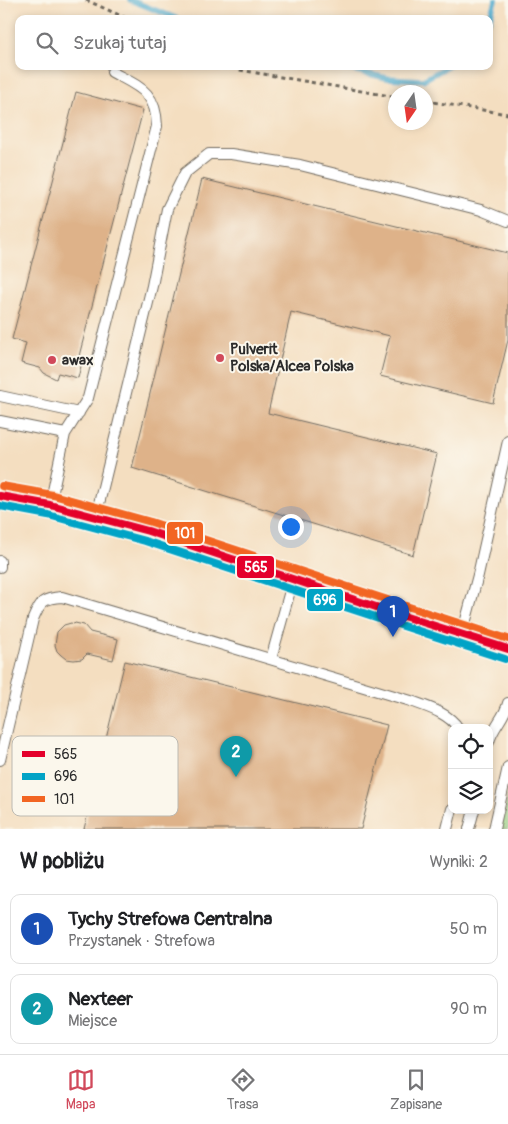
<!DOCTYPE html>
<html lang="pl">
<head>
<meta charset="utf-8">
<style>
	body { margin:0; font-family:Pangolin,sans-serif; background:#f2f2f2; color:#202124 }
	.controls { position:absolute; right:15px; bottom:15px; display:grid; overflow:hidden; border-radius:10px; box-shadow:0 2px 8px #0003 }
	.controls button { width:45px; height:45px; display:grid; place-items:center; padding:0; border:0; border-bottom:1px solid #e0e0e0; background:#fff; color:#202124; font:25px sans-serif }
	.compass { position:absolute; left:388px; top:85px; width:45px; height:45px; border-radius:50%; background:#fff; box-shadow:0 2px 8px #0003; rotate:193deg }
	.you { position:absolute; left:290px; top:526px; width:18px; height:18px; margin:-12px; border:4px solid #fff; border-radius:50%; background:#1a73e8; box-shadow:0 0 0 8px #1a73e833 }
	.badge { display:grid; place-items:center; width:32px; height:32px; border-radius:50%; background:#d1495b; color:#fff; font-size:16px; font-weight:700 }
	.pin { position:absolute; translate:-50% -41px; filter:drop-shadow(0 1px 2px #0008) }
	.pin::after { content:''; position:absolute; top:26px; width:18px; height:15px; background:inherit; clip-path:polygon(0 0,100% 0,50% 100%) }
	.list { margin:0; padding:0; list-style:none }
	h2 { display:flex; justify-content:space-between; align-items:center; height:65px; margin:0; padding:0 20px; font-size:21px }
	h2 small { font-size:16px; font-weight:400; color:#757577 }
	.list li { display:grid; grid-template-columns:32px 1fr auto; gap:15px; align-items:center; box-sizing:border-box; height:70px; margin:0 10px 10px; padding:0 10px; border:1px solid #e0e0e0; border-radius:10px }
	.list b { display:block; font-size:19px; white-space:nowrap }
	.list p { margin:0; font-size:16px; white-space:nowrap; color:#757577 }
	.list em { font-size:16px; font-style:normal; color:#757577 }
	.icon { flex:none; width:28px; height:28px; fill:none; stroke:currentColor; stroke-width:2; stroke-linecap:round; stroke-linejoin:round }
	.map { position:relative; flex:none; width:508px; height:829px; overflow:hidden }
	.search { position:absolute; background:#fff; box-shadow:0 2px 8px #0003; left:15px; right:15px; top:15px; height:55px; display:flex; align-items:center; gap:12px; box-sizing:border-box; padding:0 18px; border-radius:10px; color:#757577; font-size:19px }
	.sheet { height:225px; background:#fff }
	nav { display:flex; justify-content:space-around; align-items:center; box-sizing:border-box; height:70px; border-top:1px solid #e0e0e0; background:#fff; font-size:14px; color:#757577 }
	nav a { display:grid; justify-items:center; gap:2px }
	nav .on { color:#d1495b }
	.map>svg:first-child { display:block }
</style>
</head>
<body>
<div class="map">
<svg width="508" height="829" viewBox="0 0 508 829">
	<rect width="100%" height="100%" fill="#fbf7ec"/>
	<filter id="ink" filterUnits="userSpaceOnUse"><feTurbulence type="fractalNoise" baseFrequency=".02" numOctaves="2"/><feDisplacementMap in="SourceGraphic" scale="10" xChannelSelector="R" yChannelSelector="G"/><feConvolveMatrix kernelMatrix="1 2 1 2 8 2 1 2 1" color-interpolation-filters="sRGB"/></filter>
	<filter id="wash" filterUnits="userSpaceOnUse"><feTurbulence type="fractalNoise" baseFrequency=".0096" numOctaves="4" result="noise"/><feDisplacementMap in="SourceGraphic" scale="20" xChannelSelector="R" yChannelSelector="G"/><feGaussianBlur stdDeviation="1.12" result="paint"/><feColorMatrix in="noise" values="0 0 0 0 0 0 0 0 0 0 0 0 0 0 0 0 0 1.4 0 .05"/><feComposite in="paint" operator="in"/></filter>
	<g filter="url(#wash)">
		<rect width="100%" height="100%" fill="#f4dec0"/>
		<!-- green -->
		<path fill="#a0d88a" stroke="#66825a" d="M508,795V829H500Z"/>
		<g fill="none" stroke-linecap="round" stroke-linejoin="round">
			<!-- stream -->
			<path stroke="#4faacd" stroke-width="5.5" d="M130,0L178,19
				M489,21L495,0
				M334,66L387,78L423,80L448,66"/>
		</g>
		<g id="blocks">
			<!-- building -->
			<path fill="#deb289" d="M76,92L143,110L79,356L83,358L78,378L58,373L56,379L44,373L40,368L21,363L26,343L12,339Z
				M202,179L508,253V340L493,403L380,376L390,336L291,312L268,413L437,454L413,555L132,468Z
				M71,623L74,624L75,623L84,625L90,632L118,639L113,660L87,654L82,659L74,660L66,659L61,655L57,651L55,645L57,632L64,625Z
				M125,661L387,725L361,829H84Z"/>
		</g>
	</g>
	<g filter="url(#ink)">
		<use href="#blocks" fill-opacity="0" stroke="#716a5f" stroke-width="1"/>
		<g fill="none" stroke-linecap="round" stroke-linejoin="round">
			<defs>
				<path id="service" d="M0,396L79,413
					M0,421L65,434
					M50,505L65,434L88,398L157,126C156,91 139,87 112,72
					M96,516L152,286L167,209L185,173L209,154H231L300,165L481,210L508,221
					M0,561V567
					M462,635L478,575L508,441
					M271,659L293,580
					M489,742C492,728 505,717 508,703
					M0,760L33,619C40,602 43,598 62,597L411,701C427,707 449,713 458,728
					M447,829L452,809
					M469,829L474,810
					M494,829L508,767"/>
				<path id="tertiary" d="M0,496L50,505L148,531L400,615L508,649"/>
			</defs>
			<!-- service casing -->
			<use href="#service" stroke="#716a5f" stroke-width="12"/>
			<!-- tertiary casing -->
			<use href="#tertiary" stroke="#716a5f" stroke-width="26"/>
			<!-- path -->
			<path stroke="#716a5f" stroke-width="3" stroke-dasharray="4 4" stroke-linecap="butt" d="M86,0L128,19
				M233,66L240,70L396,97
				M426,101L508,114"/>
			<!-- service -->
			<use href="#service" stroke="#fff" stroke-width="10"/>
			<!-- tertiary -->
			<use href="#tertiary" stroke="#fff" stroke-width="24"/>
			<defs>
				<path id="bus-1" d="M0,496L50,505L148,531L400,615L508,649"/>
				<path id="bus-2" d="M0,506L48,515L145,541L397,624L505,659"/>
				<path id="bus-3" d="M2,486L53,495L151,522L403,605L508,639"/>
			</defs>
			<!-- bus-1 casing -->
			<use href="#bus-1" stroke="#fbf7ec" stroke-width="11"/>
			<!-- bus-2 casing -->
			<use href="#bus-2" stroke="#fbf7ec" stroke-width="11"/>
			<!-- bus-3 casing -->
			<use href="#bus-3" stroke="#fbf7ec" stroke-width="11"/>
			<!-- bus-1 -->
			<use href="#bus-1" stroke="#e4002b" stroke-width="8"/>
			<!-- bus-2 -->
			<use href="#bus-2" stroke="#02a3c6" stroke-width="8"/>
			<!-- bus-3 -->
			<use href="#bus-3" stroke="#f26522" stroke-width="8"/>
		</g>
	</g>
	<!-- markers -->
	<g fill="#d1495b" stroke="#fbf7ec" stroke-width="2">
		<circle cx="220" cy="358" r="5"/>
		<circle cx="52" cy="360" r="5"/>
	</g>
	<g text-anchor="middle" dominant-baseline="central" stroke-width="4" stroke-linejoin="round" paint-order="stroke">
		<!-- poi labels -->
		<g font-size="15" font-weight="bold" fill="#2b2b2b" stroke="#fbf7ec" text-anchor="start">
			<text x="230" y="349">Pulverit<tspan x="230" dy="17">Polska/Alcea Polska</tspan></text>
			<text x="62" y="360">awax</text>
		</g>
	</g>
	<!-- legend -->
	<rect x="12" y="736" width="166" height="80" rx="8" fill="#fbf7ec" stroke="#bdbab2" stroke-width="1"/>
	<rect x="22" y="751" width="23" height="6" fill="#e4002b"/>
	<rect x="22" y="773" width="23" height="7" fill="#02a3c6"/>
	<rect x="22" y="796" width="23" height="6" fill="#f26522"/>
	<g font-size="14" fill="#2b2b2b">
		<text x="54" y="759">565</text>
		<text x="54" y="781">696</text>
		<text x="54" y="804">101</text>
	</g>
	<g stroke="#fbf7ec" stroke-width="2">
		<rect x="166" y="521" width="38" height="24" rx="5" fill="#f26522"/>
		<rect x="236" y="555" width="39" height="24" rx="5" fill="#e4002b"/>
		<rect x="306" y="588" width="38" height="24" rx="5" fill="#02a3c6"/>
	</g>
	<g font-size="14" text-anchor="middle" font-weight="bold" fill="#fff">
		<text x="185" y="538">101</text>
		<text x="256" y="572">565</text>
		<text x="325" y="605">696</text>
	</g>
</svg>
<div class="controls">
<button><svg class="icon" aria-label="locate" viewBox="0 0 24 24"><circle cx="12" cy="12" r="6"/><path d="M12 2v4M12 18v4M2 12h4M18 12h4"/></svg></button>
<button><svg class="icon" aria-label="layers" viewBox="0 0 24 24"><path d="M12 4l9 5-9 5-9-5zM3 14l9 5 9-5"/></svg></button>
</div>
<svg class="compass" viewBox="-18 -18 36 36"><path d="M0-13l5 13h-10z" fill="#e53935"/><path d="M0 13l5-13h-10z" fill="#757577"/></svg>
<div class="you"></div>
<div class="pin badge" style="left:393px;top:637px;background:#1a4fb4">1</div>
<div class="pin badge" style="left:236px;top:777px;background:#0f9aa8">2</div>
<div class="search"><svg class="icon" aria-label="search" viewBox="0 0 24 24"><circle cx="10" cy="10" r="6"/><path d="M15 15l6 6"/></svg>Szukaj tutaj</div>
</div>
<section class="sheet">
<h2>W pobliżu<small>Wyniki: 2</small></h2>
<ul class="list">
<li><span class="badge" style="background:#1a4fb4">1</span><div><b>Tychy Strefowa Centralna</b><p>Przystanek · Strefowa</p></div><em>50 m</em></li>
<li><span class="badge" style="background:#0f9aa8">2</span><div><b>Nexteer</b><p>Miejsce</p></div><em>90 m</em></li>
</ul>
</section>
<nav>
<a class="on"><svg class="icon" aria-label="map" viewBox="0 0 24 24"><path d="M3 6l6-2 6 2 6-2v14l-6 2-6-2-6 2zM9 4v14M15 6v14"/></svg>Mapa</a>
<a><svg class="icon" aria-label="directions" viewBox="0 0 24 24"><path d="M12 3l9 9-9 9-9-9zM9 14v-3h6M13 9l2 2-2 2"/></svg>Trasa</a>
<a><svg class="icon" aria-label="saved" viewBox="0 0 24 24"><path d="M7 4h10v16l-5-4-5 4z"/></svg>Zapisane</a>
</nav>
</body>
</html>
